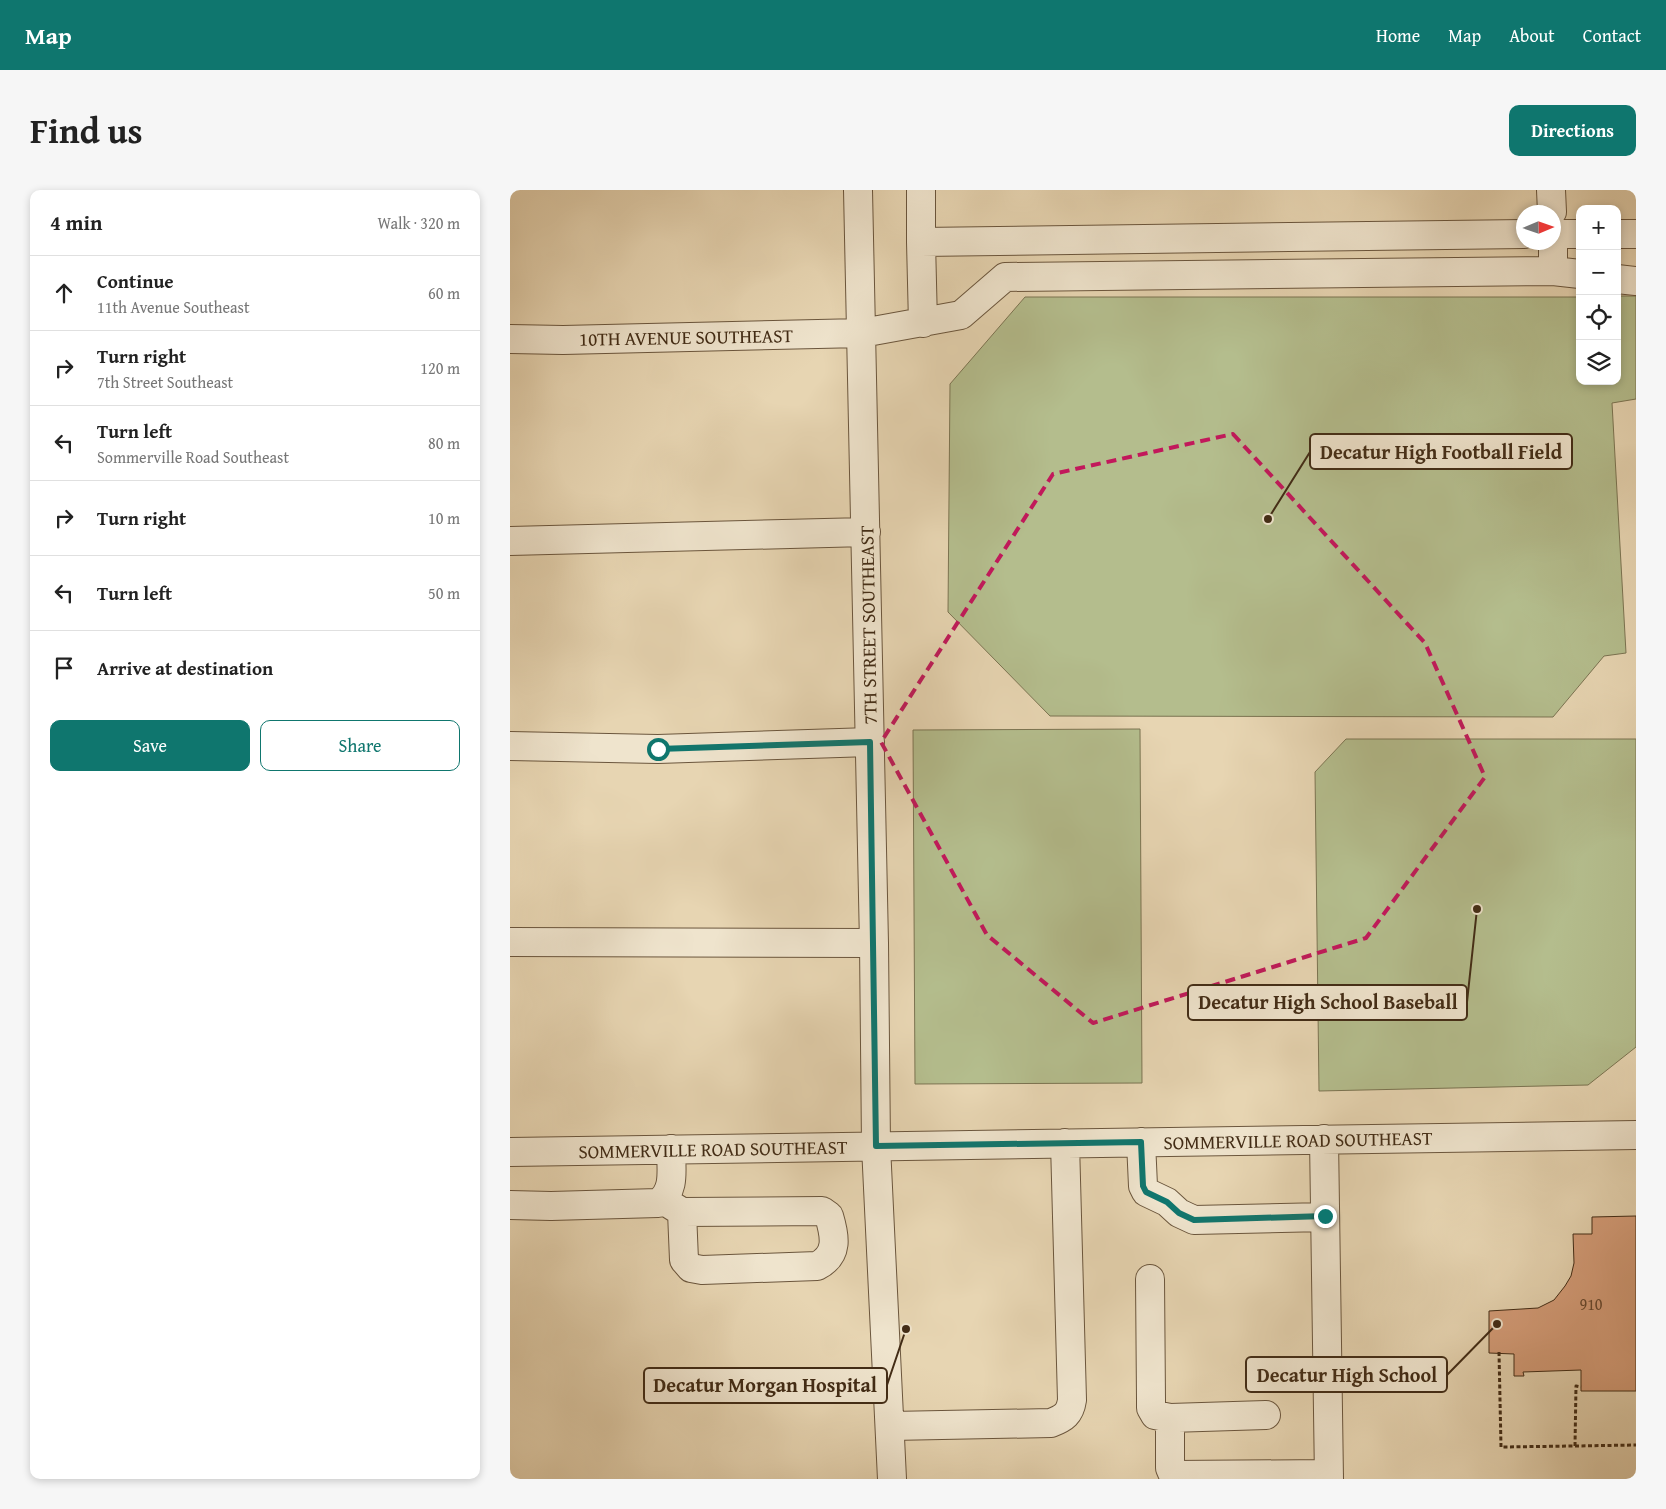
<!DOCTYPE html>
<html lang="en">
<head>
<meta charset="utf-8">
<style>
	body { margin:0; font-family:"Gentium Book Plus",serif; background:#f6f6f6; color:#222 }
	.controls { position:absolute; right:15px; top:15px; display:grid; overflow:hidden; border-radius:10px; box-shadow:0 2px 8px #0003 }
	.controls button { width:45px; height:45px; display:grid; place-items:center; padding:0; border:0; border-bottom:1px solid #e0e0e0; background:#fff; color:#222; font:25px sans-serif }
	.compass { position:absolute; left:1006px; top:15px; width:45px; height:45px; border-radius:50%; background:#fff; box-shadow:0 2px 8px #0003; rotate:88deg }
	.stop { position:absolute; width:15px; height:15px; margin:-11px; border:4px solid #0f766e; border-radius:50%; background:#fff }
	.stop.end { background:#0f766e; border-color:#fff; box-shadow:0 1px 5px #0008 }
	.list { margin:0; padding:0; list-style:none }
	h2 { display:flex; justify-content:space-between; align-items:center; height:65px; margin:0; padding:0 20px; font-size:21px }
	h2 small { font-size:16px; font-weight:400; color:#767676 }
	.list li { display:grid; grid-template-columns:32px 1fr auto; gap:15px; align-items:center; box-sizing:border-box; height:75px; padding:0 20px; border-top:1px solid #e0e0e0 }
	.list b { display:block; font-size:19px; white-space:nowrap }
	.list p { margin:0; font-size:16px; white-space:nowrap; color:#767676 }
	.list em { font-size:16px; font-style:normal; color:#767676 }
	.actions { display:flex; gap:10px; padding:15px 20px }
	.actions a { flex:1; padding:11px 0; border:1px solid #0f766e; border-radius:10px; text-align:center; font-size:18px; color:#0f766e }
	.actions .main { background:#0f766e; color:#fff }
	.icon { flex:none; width:28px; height:28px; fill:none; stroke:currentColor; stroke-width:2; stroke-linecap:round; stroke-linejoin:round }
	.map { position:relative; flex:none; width:1126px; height:1289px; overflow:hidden; border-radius:10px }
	header { display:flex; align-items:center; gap:30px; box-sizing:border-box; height:70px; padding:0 25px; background:#0f766e; color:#fff }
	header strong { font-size:24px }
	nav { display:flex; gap:28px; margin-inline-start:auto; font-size:18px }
	.intro { display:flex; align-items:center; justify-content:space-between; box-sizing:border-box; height:120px; padding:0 30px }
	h1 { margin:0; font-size:35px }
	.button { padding:12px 22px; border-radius:10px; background:#0f766e; color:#fff; font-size:18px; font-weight:700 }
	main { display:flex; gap:30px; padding:0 30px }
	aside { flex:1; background:#fff; border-radius:10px; box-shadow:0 2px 8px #0003 }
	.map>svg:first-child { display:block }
</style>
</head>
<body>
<header>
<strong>Map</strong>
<nav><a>Home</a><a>Map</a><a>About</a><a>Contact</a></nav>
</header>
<div class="intro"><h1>Find us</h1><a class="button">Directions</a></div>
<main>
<aside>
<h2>4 min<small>Walk · 320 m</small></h2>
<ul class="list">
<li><svg class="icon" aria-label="ahead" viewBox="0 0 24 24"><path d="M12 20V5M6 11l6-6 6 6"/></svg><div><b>Continue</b><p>11th Avenue Southeast</p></div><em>60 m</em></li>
<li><svg class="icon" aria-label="right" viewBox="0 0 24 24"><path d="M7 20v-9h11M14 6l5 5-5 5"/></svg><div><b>Turn right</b><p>7th Street Southeast</p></div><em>120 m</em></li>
<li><svg class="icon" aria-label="left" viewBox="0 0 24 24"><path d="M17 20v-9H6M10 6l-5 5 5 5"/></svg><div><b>Turn left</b><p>Sommerville Road Southeast</p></div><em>80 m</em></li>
<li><svg class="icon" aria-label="right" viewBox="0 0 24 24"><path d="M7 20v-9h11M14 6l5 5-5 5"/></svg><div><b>Turn right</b></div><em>10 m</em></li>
<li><svg class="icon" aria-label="left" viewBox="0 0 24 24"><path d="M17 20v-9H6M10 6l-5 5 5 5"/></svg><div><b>Turn left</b></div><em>50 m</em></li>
<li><svg class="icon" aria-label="arrive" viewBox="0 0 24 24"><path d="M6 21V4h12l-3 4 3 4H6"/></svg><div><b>Arrive at destination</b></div></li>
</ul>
<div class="actions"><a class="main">Save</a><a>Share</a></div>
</aside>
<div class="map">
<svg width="1126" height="1289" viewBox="0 0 1126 1289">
	<rect width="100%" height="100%" fill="#e7d5b2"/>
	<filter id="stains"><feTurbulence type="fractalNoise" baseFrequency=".004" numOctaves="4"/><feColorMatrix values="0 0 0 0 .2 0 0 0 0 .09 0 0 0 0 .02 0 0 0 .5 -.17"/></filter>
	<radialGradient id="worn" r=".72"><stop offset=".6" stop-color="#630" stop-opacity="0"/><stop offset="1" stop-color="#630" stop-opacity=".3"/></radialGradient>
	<!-- green -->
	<path fill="#b4bd8d" stroke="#7b7452" d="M1107,106H1126V209L1102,213L1116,463L1094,466L1043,527L540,526L438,422L440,194L515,107H1070V191H1107Z
		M630,539L632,893L405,894L403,540Z
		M836,549H1126V857L1078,895L809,901L805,582Z"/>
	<!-- building -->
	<path fill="#d59d79" stroke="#422c16" d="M1126,1026V1201H1071V1180L1013,1182L1014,1186H1004V1164L979,1163V1121L1028,1118L1044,1110L1055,1096L1061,1086L1064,1073L1063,1044H1082V1027Z"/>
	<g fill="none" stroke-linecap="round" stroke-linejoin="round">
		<defs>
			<path id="minor" d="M348,0L364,753L366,956L382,1289
				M411,0V52L1014,44
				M1041,0L1042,22
				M1044,44H1070
				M1107,44H1126
				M411,52L413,133
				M1043,52V81L1070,84
				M1107,89L1126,91
				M0,149L53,150L352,143L451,125L495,87L1043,81
				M0,351L356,342
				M0,556L148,559L360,552
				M0,752L364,753
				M814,949L819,1289
				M631,952L633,996L636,1002L657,1012L669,1023L684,1030L815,1027
				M0,962L1126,945
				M153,1010L172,1022L174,1070L181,1078L192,1080L307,1076C329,1065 325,1046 319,1026L312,1021L172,1022
				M0,1015L41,1016L148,1013C166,1001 161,979 161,959
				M640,1089L641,1210V1218L645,1225L660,1228L756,1225
				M660,1228V1278L663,1285L819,1284
				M381,1236L541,1233C554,1228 560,1224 562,1210L555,953"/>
		</defs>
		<!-- minor casing -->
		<use href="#minor" stroke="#6b563d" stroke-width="30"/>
		<!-- path -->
		<path stroke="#422c16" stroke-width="3" stroke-dasharray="4 2.5" stroke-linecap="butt" d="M989,1162L991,1257L1065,1256L1066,1196L1071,1197
			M1065,1256L1126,1255"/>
		<!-- minor -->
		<use href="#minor" stroke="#efe4cd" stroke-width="28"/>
	</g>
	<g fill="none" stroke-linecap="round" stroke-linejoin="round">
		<!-- route -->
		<path stroke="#0f766e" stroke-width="6" d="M148,559L360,552L366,956L631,952L633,996L636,1002L657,1012L669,1023L684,1030L815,1026"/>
	</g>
	<!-- marked area -->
	<path fill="none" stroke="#c2185b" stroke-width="4" stroke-dasharray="10 6" stroke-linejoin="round" d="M723,244L915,453L975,587L856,748L583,833L477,745L371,552L543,284Z"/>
	<g text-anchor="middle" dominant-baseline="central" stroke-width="4" stroke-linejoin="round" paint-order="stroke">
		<!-- number labels -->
		<g font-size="16" fill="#67482f">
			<text x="1081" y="1114">910</text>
		</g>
		<!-- street labels -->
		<g font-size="19" fill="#422c16" stroke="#efe4cd">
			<text transform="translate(176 147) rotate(-1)">10TH AVENUE SOUTHEAST</text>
			<text transform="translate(358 435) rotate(-91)">7TH STREET SOUTHEAST</text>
			<text transform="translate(788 950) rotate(-1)">SOMMERVILLE ROAD SOUTHEAST</text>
			<text transform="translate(203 959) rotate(-1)">SOMMERVILLE ROAD SOUTHEAST</text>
		</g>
	</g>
	<!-- callouts -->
	<path fill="none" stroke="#422c16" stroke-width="2" d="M758 329L800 262M967 719L957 812M987 1134L937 1185M396 1139L377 1195"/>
	<g fill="#422c16" stroke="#efe4cd" stroke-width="2">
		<circle cx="758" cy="329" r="5"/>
		<circle cx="967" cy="719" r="5"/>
		<circle cx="987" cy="1134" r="5"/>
		<circle cx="396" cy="1139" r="5"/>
	</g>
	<g fill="#efe4cd" stroke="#422c16" stroke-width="2">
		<rect x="800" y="244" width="262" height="35" rx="5"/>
		<rect x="678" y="795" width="279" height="35" rx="5"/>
		<rect x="736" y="1167" width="201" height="35" rx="5"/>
		<rect x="134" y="1178" width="243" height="35" rx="5"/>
	</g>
	<g font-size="20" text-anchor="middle" font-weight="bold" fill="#422c16">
		<text x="931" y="269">Decatur High Football Field</text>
		<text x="818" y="819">Decatur High School Baseball</text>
		<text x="837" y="1192">Decatur High School</text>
		<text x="255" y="1202">Decatur Morgan Hospital</text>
	</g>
	<rect width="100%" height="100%" filter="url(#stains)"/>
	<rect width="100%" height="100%" fill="url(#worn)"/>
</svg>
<div class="controls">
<button>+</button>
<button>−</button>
<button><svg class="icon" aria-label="locate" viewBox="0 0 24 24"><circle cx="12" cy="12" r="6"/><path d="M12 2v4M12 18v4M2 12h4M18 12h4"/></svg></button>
<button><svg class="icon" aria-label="layers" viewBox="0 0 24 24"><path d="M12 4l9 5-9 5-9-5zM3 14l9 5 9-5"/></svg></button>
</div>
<svg class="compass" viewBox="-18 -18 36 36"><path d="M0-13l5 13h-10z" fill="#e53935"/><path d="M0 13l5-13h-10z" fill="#767676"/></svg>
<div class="stop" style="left:148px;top:559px"></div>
<div class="stop end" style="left:815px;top:1026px"></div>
</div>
</main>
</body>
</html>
